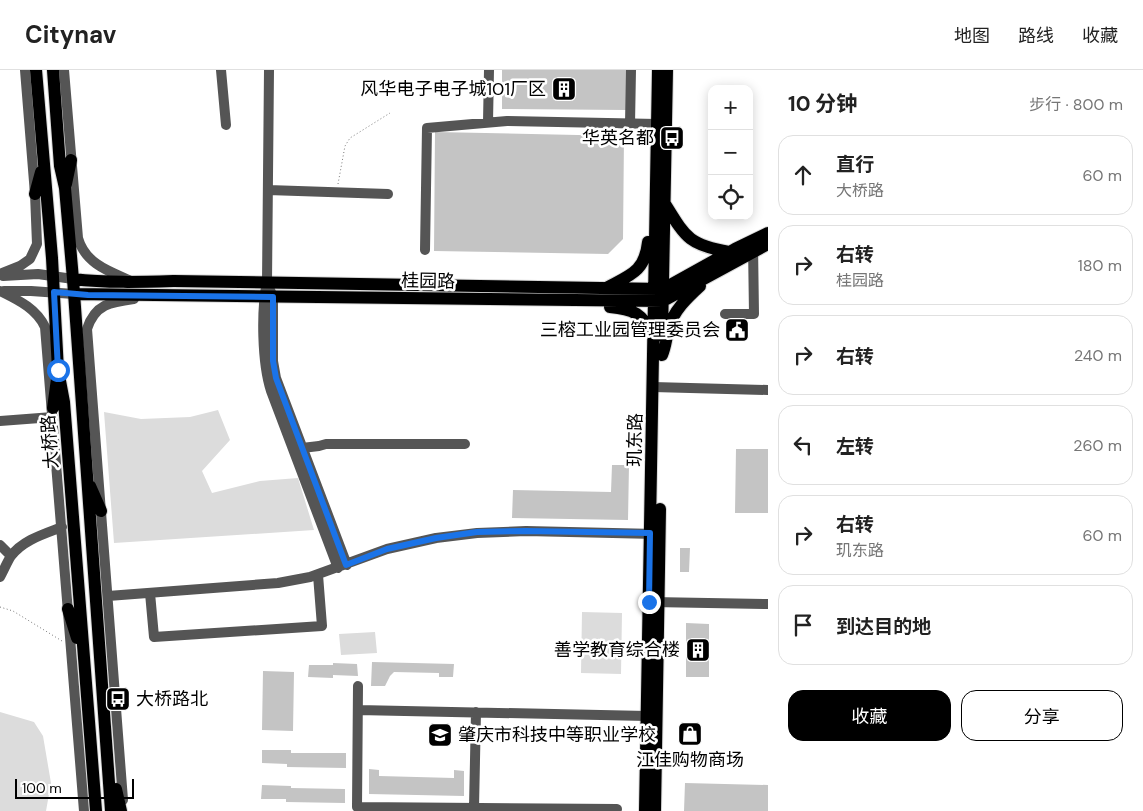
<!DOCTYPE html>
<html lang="zh">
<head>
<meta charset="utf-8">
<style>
	body { margin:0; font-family:"DM Sans","Noto Sans SC",sans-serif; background:#f2f2f2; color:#222 }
	.controls { position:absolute; right:15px; top:15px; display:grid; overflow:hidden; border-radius:10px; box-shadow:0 2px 12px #0003 }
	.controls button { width:45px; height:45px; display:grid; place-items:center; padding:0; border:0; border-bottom:1px solid #e0e0e0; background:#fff; color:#222; font:25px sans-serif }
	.scale { position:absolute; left:15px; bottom:12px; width:119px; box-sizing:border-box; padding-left:5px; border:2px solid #000; border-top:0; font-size:14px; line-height:18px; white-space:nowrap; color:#000; -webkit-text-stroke:4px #fff; paint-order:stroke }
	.stop { position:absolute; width:15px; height:15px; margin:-11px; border:4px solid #1a73e8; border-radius:50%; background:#fff }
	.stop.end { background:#1a73e8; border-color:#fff; box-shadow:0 1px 5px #0008 }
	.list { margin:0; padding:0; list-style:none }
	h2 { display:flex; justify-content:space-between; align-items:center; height:65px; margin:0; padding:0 20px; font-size:21px }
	h2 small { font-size:16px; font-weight:400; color:#767676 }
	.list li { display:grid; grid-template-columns:32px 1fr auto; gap:15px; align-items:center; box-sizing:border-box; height:80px; margin:0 10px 10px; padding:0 10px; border:1px solid #e0e0e0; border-radius:15px }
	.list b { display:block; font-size:19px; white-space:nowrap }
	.list p { margin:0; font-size:16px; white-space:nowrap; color:#767676 }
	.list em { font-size:16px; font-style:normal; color:#767676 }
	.actions { display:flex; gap:10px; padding:15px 20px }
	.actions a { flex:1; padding:11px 0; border:1px solid #000; border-radius:15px; text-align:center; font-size:18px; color:#000 }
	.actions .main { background:#000; color:#fff }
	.icon { flex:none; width:28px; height:28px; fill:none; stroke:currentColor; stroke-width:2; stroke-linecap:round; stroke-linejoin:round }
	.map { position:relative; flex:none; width:768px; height:741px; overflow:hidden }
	header { display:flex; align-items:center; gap:30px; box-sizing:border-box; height:70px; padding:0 25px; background:#fff; border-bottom:1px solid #e0e0e0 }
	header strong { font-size:24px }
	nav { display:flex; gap:28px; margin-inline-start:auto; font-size:18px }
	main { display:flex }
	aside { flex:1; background:#fff }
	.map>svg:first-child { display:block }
</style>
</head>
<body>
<header>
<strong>Citynav</strong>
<nav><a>地图</a><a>路线</a><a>收藏</a></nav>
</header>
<main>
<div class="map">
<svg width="768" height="741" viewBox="0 0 768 741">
	<rect width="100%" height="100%" fill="#fff"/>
	<!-- green -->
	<path fill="#dcdcdc" d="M218,340L230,370L202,401L212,423L260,411L298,408L314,460L114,473L104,342L141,349L190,347Z
		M582,542L622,543L621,604L581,603Z
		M375,562L377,583L341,585L339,564Z
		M0,642L34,652L43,666L51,713L46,741H0Z"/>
	<!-- building -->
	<path fill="#c4c4c4" d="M502,0H627L626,40L502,39Z
		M435,62L624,66L623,169L608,184L434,181Z
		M736,379H768V443H735Z
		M612,395H629L628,450L512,448L513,420L611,422Z
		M680,478H690L689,502H680Z
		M686,553L709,554V607H686Z
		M372,592L454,594L453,607H439V603L394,602L390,606L385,616H371Z
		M333,593L357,594L358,606L333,605V608L308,607L309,595H333Z
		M263,601L294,602L293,661L262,660Z
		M680,655H701L700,673L680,672Z
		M262,680H291V683H346V698L287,697V694L262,693Z
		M369,699L379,700V706L454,708V700L464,701V726L369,724Z
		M685,713L768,715V741H684Z
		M262,715L291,716V718L345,719V733L286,732V729H261Z"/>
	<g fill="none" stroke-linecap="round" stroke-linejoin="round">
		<defs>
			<path id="major" d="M36,0L52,188L58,300L64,332L96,741
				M53,0L60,96L65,118L73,209L111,741
				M66,114L71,90
				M35,124L41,102
				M665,134C686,168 689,175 729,182
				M73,209C107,213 140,212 174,211L663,219L735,179L768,163
				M608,217C631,205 645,201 648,172
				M74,224L663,231L768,174
				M610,237C634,239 642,244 653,265
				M662,266L667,0
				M662,285C666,276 666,267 669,258C673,241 688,227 700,216
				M53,338L57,309
				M90,416L101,441
				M68,539L77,568
				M116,719L121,741
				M645,741L658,0
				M655,741L660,439"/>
		</defs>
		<!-- major casing -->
		<use href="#major" stroke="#dbdbdb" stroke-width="14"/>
		<!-- path -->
		<path stroke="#777" stroke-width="1" stroke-dasharray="1 2.5" stroke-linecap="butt" d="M338,114L345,76L350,68L390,43
			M0,537L13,541L62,571"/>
		<!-- minor -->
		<path stroke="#555" stroke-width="10" d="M64,0L78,168C85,193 108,201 129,210
			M221,0L226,55
			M269,0L267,212C261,241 262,293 271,321L338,498
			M488,52L489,0
			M630,54L631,0
			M268,120L388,124
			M425,180L427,58L507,51L657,54
			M0,204L20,196L30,189L37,174L35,124L25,0
			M3,206L38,204L73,209
			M270,220L273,227V291L276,308L347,495
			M0,221C18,230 36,238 45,257L84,741
			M4,221H31L74,224
			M725,244H754L753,175
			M653,317L768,320
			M0,351L53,347
			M302,378L319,376L326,374H465
			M0,475L11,486
			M0,507C4,500 7,492 11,486C23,470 44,464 62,457
			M150,523L154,567L322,556L318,505
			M108,526L278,513L310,507L387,479L436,468L477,463L526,461L656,464
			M652,532L768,534
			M358,616L357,737L617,739
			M358,640L647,646
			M123,730L87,259C95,234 111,232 134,229
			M474,738L476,642"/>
		<!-- major -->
		<use href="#major" stroke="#000" stroke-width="12"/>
	</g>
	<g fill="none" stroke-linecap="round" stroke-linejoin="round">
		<!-- route -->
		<path stroke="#1a73e8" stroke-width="6" d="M58,300L54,222L88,225L273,227V291L276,308L346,495L387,479L436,468L477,462L526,461L650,463L649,532"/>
	</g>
	<!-- icons -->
	<defs>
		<symbol id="building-square" viewBox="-11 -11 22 22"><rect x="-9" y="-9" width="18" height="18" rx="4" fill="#000" stroke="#fff"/><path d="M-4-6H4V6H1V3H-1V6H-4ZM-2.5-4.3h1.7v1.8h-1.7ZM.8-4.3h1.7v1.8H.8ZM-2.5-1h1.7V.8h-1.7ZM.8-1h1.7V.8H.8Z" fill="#fff"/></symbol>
		<symbol id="bus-square" viewBox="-11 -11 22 22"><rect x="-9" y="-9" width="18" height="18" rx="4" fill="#000" stroke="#fff"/><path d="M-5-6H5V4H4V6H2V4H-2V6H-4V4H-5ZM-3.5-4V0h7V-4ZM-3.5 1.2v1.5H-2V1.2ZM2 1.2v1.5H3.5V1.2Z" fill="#fff"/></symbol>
		<symbol id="civic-square" viewBox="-11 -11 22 22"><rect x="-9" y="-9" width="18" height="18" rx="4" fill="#000" stroke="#fff"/><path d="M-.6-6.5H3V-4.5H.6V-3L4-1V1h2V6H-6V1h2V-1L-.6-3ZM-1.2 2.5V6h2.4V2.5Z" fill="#fff"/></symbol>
		<symbol id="shop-square" viewBox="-11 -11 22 22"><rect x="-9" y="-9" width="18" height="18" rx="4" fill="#000" stroke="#fff"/><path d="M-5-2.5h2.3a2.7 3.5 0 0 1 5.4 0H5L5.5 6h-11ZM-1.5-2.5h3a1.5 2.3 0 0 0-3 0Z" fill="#fff"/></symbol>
		<symbol id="school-square" viewBox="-11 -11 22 22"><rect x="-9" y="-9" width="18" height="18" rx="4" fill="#000" stroke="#fff"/><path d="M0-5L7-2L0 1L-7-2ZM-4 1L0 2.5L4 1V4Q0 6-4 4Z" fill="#fff"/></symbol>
	</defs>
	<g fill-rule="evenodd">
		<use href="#building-square" x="550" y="5" width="28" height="28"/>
		<use href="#bus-square" x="658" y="54" width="28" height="28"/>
		<use href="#civic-square" x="723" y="246" width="28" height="28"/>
		<use href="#building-square" x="684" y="566" width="28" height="28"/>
		<use href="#bus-square" x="104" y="615" width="28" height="28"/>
		<use href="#shop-square" x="676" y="650" width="28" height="28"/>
		<use href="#school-square" x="426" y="651" width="28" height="28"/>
	</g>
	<g text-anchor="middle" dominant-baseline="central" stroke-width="5" stroke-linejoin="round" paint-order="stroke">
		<!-- poi labels -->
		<g font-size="18" fill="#000" stroke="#fff" text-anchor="end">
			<text x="546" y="19">风华电子电子城101厂区</text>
			<text x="654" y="68">华英名都</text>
			<text x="720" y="260">三榕工业园管理委员会</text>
			<text x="680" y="580">善学教育综合楼</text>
			<text x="136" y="629" text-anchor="start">大桥路北</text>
			<text x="458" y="665" text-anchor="start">肇庆市科技中等职业学校</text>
			<text x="690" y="690" text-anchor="middle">江佳购物商场</text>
		</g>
		<!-- street labels -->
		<g font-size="18" fill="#000" stroke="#fff">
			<text transform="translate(428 211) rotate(1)">桂园路</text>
			<text transform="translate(635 370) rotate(-89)">玑东路</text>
			<text transform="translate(50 372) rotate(-94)">大桥路</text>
		</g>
	</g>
</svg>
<div class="controls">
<button>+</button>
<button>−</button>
<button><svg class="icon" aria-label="locate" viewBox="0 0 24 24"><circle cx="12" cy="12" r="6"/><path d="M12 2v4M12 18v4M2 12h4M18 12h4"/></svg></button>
</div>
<div class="scale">100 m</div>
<div class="stop" style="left:58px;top:300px"></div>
<div class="stop end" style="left:649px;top:532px"></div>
</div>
<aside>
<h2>10 分钟<small>步行 · 800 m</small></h2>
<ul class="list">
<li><svg class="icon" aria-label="ahead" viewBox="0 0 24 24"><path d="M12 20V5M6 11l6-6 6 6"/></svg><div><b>直行</b><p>大桥路</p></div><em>60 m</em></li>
<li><svg class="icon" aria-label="right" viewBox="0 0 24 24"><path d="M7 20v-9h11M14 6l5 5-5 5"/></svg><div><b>右转</b><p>桂园路</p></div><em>180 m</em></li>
<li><svg class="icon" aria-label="right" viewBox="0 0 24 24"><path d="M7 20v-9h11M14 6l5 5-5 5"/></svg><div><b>右转</b></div><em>240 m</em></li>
<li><svg class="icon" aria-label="left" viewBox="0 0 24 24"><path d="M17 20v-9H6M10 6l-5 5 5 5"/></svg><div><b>左转</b></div><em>260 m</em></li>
<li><svg class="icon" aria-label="right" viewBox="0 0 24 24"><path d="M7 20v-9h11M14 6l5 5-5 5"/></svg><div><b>右转</b><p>玑东路</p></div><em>60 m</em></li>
<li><svg class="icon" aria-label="arrive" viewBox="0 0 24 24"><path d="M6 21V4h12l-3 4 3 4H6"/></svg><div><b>到达目的地</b></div></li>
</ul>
<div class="actions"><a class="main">收藏</a><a>分享</a></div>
</aside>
</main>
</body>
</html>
